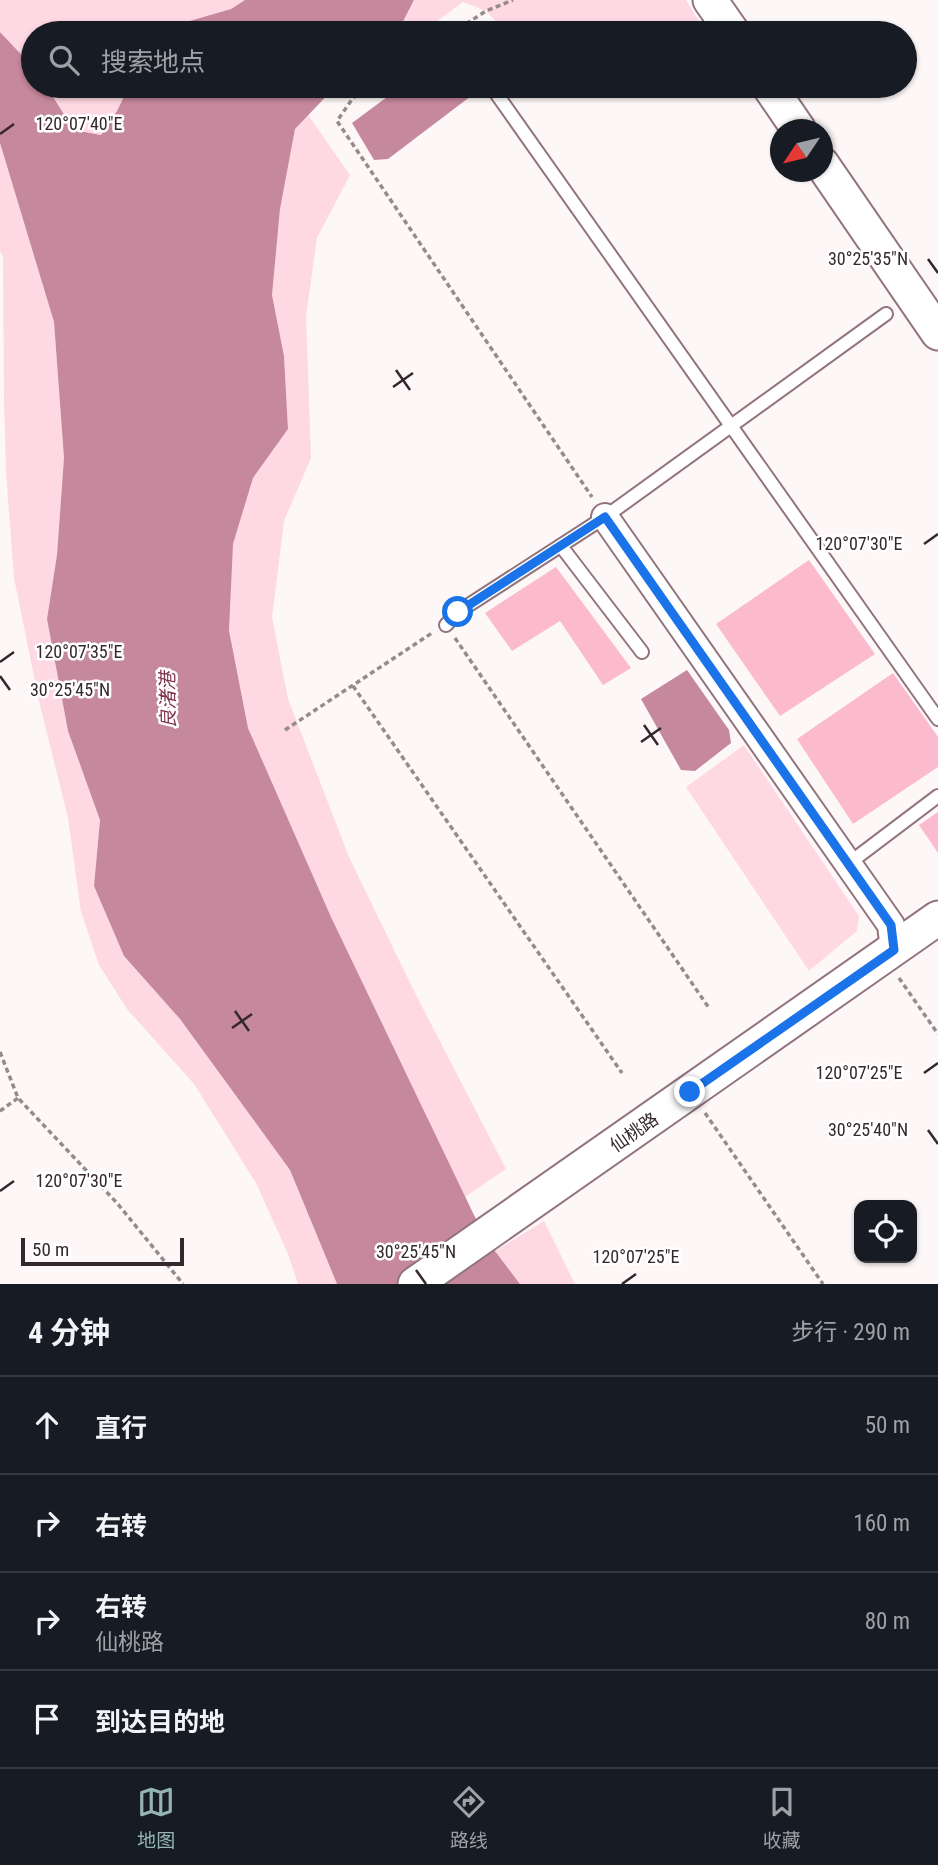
<!DOCTYPE html>
<html lang="zh">
<head>
<meta charset="utf-8">
<style>
	body { margin:0; font-family:"Roboto Condensed","Noto Sans SC",sans-serif; background:#242831; color:#f1f3f6 }
	.controls { position:absolute; right:21px; bottom:21px; display:grid; overflow:hidden; border-radius:14px; box-shadow:0 2px 5px #0004 }
	.controls button { width:63px; height:63px; display:grid; place-items:center; padding:0; border:0; border-bottom:2px solid #363941; background:#171b24; color:#f1f3f6; font:35px sans-serif }
	.compass { position:absolute; left:770px; top:119px; width:63px; height:63px; border-radius:50%; background:#171b24; box-shadow:0 2px 5px #0004; rotate:235deg }
	.scale { position:absolute; left:21px; bottom:18px; width:163px; box-sizing:border-box; padding-left:7px; border:4px solid #35282c; border-top:0; font-size:19px; line-height:24px; white-space:nowrap; color:#35282c; -webkit-text-stroke:5px #fff; paint-order:stroke }
	.stop { position:absolute; width:21px; height:21px; margin:-16px; border:5px solid #1a73e8; border-radius:50%; background:#fff }
	.stop.end { background:#1a73e8; border-color:#fff; box-shadow:0 2px 7px #0008 }
	.list { margin:0; padding:0; list-style:none }
	h2 { display:flex; justify-content:space-between; align-items:center; height:91px; margin:0; padding:0 28px; font-size:30px }
	h2 small { font-size:23px; font-weight:400; color:#9ea1a6 }
	.list li { display:grid; grid-template-columns:46px 1fr auto; gap:21px; align-items:center; box-sizing:border-box; height:98px; padding:0 28px; border-top:2px solid #363941 }
	.list b { display:block; font-size:26px; white-space:nowrap }
	.list p { margin:0; font-size:23px; white-space:nowrap; color:#9ea1a6 }
	.list em { font-size:23px; font-style:normal; color:#9ea1a6 }
	.icon { flex:none; width:38px; height:38px; fill:none; stroke:currentColor; stroke-width:2; stroke-linecap:round; stroke-linejoin:round }
	.map { position:relative; flex:none; width:938px; height:1284px; overflow:hidden }
	.search { position:absolute; background:#171b24; box-shadow:0 2px 5px #0004; left:21px; right:21px; top:21px; height:77px; display:flex; align-items:center; gap:18px; box-sizing:border-box; padding:0 24px; border-radius:38px; color:#9ea1a6; font-size:26px }
	.sheet { height:483px; background:#171b24 }
	nav { display:flex; justify-content:space-around; align-items:center; box-sizing:border-box; height:98px; border-top:2px solid #363941; background:#171b24; font-size:19px; color:#9ea1a6 }
	nav a { display:grid; justify-items:center; gap:4px }
	nav .on { color:#95b5b2 }
	.map>svg:first-child { display:block }
</style>
</head>
<body>
<div class="map">
<svg width="938" height="1284" viewBox="0 0 938 1284">
	<rect width="100%" height="100%" fill="#fef7f8"/>
	<!-- green -->
	<path fill="#fed9e3" d="M0,0H245L231,9L148,33H33V67L0,32Z
		M414,0H686L699,21L681,33H600L593,25H573L563,33H498L499,24L486,11L463,2L421,33L398,30Z
		M46,86H129L117,111L102,135L74,130Z
		M308,115L350,175L317,238L306,316L311,458L284,521L272,617L288,699L349,857L414,991L506,1169L465,1197L331,917L248,728L222,591L233,544L253,478L288,429L284,356L272,295L280,209L295,129Z
		M0,143L54,322L64,458L57,555L47,619L68,731L100,820L94,886L124,956L180,1019L290,1170L337,1284H298L288,1254L256,1183L194,1084L127,1009L99,965L81,912L68,818L39,701L14,578L6,472L4,401L3,257L0,251Z
		M744,745L859,916L857,931L809,971L686,787Z
		M544,1221L575,1284H520L495,1251Z"/>
	<!-- water -->
	<path fill="#c6889c" d="M245,0H414L397,33H148L231,9Z
		M0,32L33,67V86H46L74,130L101,135L117,111L129,86H336L295,129L280,209L272,295L284,356L288,429L253,478L233,544L229,630L248,728L331,917L485,1238L520,1284H337L290,1170L180,1019L124,956L94,886L100,820L68,731L47,619L57,555L64,458L54,322L0,143Z
		M402,86H464L471,96L388,159L374,160L352,123Z
		M687,670L729,730L731,743L695,771L681,770L641,699Z"/>
	<!-- building -->
	<path fill="#fbbace" d="M809,560L875,654L780,716L716,624Z
		M556,567L631,668L603,685L560,621L512,651L485,613Z
		M893,673L938,737V767L853,824L797,739Z
		M938,812V853L919,825Z"/>
	<g fill="none" stroke-linecap="round" stroke-linejoin="round">
		<defs>
			<path id="service" d="M491,86L938,719
				M561,546L642,652
				M446,625L458,612L605,517L886,314
				M848,864L938,796"/>
			<path id="minor" d="M605,517L891,925L894,950"/>
			<path id="tertiary" d="M710,0L733,33
				M769,86L799,130
				M822,164L938,333
				M415,1284L938,918"/>
		</defs>
		<!-- service casing -->
		<use href="#service" stroke="#92747d" stroke-width="16"/>
		<!-- minor casing -->
		<use href="#minor" stroke="#92747d" stroke-width="30"/>
		<!-- tertiary casing -->
		<use href="#tertiary" stroke="#92747d" stroke-width="37"/>
		<!-- path -->
		<path stroke="#958b8d" stroke-width="3.5" stroke-dasharray="5 3.5" stroke-linecap="butt" d="M452,33L486,11L513,0
			M372,86L353,98L337,121L592,497
			M455,638L709,1008
			M353,686L622,1073
			M285,730L432,633
			M899,978L938,1034
			M0,1052L18,1098L117,1203L183,1284
			M0,1111L18,1098
			M705,1113L823,1284"/>
		<!-- service -->
		<use href="#service" stroke="#fff" stroke-width="12"/>
		<!-- minor -->
		<use href="#minor" stroke="#fff" stroke-width="26"/>
		<!-- tertiary -->
		<use href="#tertiary" stroke="#fff" stroke-width="33"/>
	</g>
	<g fill="none" stroke-linecap="round" stroke-linejoin="round">
		<!-- route -->
		<path stroke="#1a73e8" stroke-width="9" d="M458,612L605,517L891,925L894,950L690,1092"/>
	</g>
	<!-- ticks -->
	<path fill="none" stroke="#35282c" stroke-width="2.5" d="M0,134L14,124M928,259L938,273M396,370L410,390M393,387L413,373M924,544L938,534M0,662L14,652M0,676L10,690M644,725L658,745M641,742L661,728M235,1011L249,1031M232,1028L252,1014M924,1073L938,1063M928,1130L938,1144M0,1191L14,1181M416,1270L426,1284M622,1284L636,1274"/>
	<g text-anchor="middle" dominant-baseline="central" stroke-width="5" stroke-linejoin="round" paint-order="stroke">
		<!-- street labels -->
		<g font-size="18" fill="#35282c" stroke="#fff">
			<text transform="translate(634 1132) rotate(-35)">仙桃路</text>
		</g>
		<!-- water labels -->
		<g font-size="19" font-style="italic" fill="#7e324f" stroke="#fff">
			<text transform="translate(168 700) rotate(-91)">良渚港</text>
		</g>
	</g>
	<g font-size="18" text-anchor="middle" fill="#35282c" stroke="#fff" stroke-width="5" stroke-linejoin="round" paint-order="stroke">
		<text x="79" y="130">120°07'40"E</text>
		<text x="868" y="265">30°25'35"N</text>
		<text x="859" y="550">120°07'30"E</text>
		<text x="79" y="658">120°07'35"E</text>
		<text x="70" y="696">30°25'45"N</text>
		<text x="859" y="1079">120°07'25"E</text>
		<text x="868" y="1136">30°25'40"N</text>
		<text x="79" y="1187">120°07'30"E</text>
		<text x="416" y="1258">30°25'45"N</text>
		<text x="636" y="1263">120°07'25"E</text>
	</g>
</svg>
<div class="controls">
<button><svg class="icon" aria-label="locate" viewBox="0 0 24 24"><circle cx="12" cy="12" r="6"/><path d="M12 2v4M12 18v4M2 12h4M18 12h4"/></svg></button>
</div>
<svg class="compass" viewBox="-18 -18 36 36"><path d="M0-13l5 13h-10z" fill="#e53935"/><path d="M0 13l5-13h-10z" fill="#9ea1a6"/></svg>
<div class="scale">50 m</div>
<div class="stop" style="left:458px;top:612px"></div>
<div class="stop end" style="left:690px;top:1092px"></div>
<div class="search"><svg class="icon" aria-label="search" viewBox="0 0 24 24"><circle cx="10" cy="10" r="6"/><path d="M15 15l6 6"/></svg>搜索地点</div>
</div>
<section class="sheet">
<h2>4 分钟<small>步行 · 290 m</small></h2>
<ul class="list">
<li><svg class="icon" aria-label="ahead" viewBox="0 0 24 24"><path d="M12 20V5M6 11l6-6 6 6"/></svg><div><b>直行</b></div><em>50 m</em></li>
<li><svg class="icon" aria-label="right" viewBox="0 0 24 24"><path d="M7 20v-9h11M14 6l5 5-5 5"/></svg><div><b>右转</b></div><em>160 m</em></li>
<li><svg class="icon" aria-label="right" viewBox="0 0 24 24"><path d="M7 20v-9h11M14 6l5 5-5 5"/></svg><div><b>右转</b><p>仙桃路</p></div><em>80 m</em></li>
<li><svg class="icon" aria-label="arrive" viewBox="0 0 24 24"><path d="M6 21V4h12l-3 4 3 4H6"/></svg><div><b>到达目的地</b></div></li>
</ul>
</section>
<nav>
<a class="on"><svg class="icon" aria-label="map" viewBox="0 0 24 24"><path d="M3 6l6-2 6 2 6-2v14l-6 2-6-2-6 2zM9 4v14M15 6v14"/></svg>地图</a>
<a><svg class="icon" aria-label="directions" viewBox="0 0 24 24"><path d="M12 3l9 9-9 9-9-9zM9 14v-3h6M13 9l2 2-2 2"/></svg>路线</a>
<a><svg class="icon" aria-label="saved" viewBox="0 0 24 24"><path d="M7 4h10v16l-5-4-5 4z"/></svg>收藏</a>
</nav>
</body>
</html>
